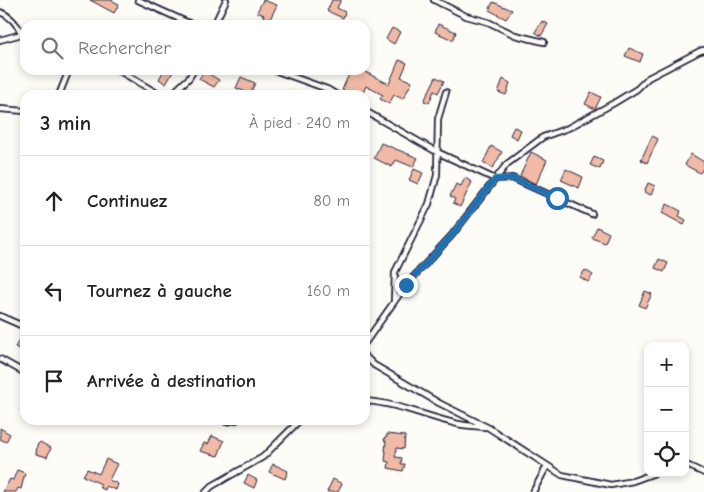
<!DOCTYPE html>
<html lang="fr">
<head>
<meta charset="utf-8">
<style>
	body { margin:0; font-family:"Comic Neue",sans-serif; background:#f6f6f6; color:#222 }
	.controls { position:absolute; right:15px; bottom:15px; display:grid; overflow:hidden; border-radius:10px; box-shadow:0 2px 8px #0003 }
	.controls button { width:45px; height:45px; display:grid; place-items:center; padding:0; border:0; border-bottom:1px solid #e0e0e0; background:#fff; color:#222; font:25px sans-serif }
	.stop { position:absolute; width:15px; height:15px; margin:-11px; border:4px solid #1f6fb2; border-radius:50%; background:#fff }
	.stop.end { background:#1f6fb2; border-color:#fff; box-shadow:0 1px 5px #0008 }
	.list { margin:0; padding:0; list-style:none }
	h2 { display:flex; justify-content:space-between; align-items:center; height:65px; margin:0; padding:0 20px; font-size:21px }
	h2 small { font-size:16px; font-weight:400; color:#767676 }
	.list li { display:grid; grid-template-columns:32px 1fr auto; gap:15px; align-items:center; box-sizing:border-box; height:90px; padding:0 20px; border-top:1px solid #e0e0e0 }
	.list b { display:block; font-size:19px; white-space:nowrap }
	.list em { font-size:16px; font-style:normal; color:#767676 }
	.icon { flex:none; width:28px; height:28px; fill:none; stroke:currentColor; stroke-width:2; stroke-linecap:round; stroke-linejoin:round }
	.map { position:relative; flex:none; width:704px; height:492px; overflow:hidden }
	.search { position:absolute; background:#fff; box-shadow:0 2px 8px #0003; left:20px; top:20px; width:350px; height:55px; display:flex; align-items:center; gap:12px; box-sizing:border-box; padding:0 18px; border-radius:15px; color:#767676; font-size:19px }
	.panel { position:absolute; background:#fff; box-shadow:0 2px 8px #0003; left:20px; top:90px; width:350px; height:335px; border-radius:15px }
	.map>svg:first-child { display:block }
</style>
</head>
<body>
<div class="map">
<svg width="704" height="492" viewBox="0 0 704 492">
	<rect width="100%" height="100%" fill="#fdfcf7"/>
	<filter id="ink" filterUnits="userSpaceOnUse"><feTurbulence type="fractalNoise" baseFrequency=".02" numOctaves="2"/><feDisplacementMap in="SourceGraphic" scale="10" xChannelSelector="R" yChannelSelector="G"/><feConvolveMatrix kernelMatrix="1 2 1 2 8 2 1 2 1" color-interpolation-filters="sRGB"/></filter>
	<g filter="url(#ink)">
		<!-- building -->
		<path fill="#f1baa6" stroke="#22223b" d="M90,0H111L119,4L114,13Z
			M263,0L277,5L267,25H259L264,15L257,12Z
			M332,0H341L337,8L345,12L343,18L327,11Z
			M493,2L512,10L506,19L489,10Z
			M542,21L548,24L541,36L535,32Z
			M438,24L456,32L453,40L435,32Z
			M392,28L400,32L394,44L386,39Z
			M629,48L643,54L640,62L625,56Z
			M399,60L407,63L401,77L412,82L403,99L394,95L389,104L380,99L383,95L366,86L362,95H355L342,90L351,70H361L389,84Z
			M164,70H174L166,84L159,79Z
			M204,71L219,80L214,87L199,79Z
			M241,77L255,83L250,94L236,88Z
			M436,77L444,81L438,93L434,91L429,103L424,101Z
			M503,79L510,83L506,95L498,92Z
			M591,92L601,97L595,109L585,104Z
			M514,127L521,130L517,139L510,135Z
			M652,136L658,139L647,163L641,160Z
			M381,143L418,158L413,167L396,160L392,167L374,158Z
			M491,146L502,152L493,168L483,163Z
			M531,152L547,160L536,184L520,176Z
			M691,154L704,162V167L700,173L685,165Z
			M594,157L603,161L600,169L590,165Z
			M414,169L423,173L418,184L409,180Z
			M566,169L583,177L579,188L561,180Z
			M465,178L472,182L460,207L453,203L455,199L450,196L456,184L461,186Z
			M648,183L655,186L651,195L644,192Z
			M667,204L681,211L679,216L686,220L684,225L662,213Z
			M597,227L609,233L605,243L592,238Z
			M659,259L668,263L664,272L655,268Z
			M585,270L593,275L588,282L580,277Z
			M645,291L652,294L645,308L639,305Z
			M25,331V348L23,351L15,347Z
			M0,428L10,434L6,442L0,439Z
			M387,434L405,436L404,449L397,448L395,457L402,458L401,464H405L403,471L388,468L389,462L385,461L386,451H385L386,441H384L385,437H387Z
			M212,436L224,441L218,456L200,451L204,443L208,444Z
			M40,442L51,448L47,457L36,454L37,445Z
			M106,459L117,464L109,480L118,484L116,490L106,486L105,490L99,487L101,484L83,476L87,469L99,474Z
			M273,464L288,471L285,479L269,472Z
			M17,470L25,473L21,489L18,488L16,492H3L10,479L13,480Z
			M248,475L257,480L254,488L244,483Z
			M333,479L342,484L338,492H327Z"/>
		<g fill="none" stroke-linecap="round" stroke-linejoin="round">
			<defs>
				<path id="minor" d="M138,0L193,25
					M434,0L466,16L488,22L515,35L544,42
					M0,12C11,16 17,24 22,34
					M214,25L226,0
					M0,40L25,33
					M118,70L160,95
					M274,70L327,89L337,95
					M59,95L69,70
					M171,95L189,78L194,70
					M0,109L25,111
					M365,111L437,152L495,179L512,178L592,214
					M394,300L395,272L429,204L437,175L438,119L446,92
					M0,316L25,327
					M365,343L406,285L452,235L507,164L543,137L568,128L614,103L637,89L648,78L700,51L704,50
					M365,356L374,365L439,403L489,428L562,475L611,485L633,481L655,473
					M0,359L25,373
					M365,401C397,403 427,417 458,424C467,426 476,426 485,427
					M223,420L226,422L236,420
					M685,467L689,466L704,473
					M206,492L212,486L263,457L300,420
					M533,492L547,466"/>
			</defs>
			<!-- minor casing -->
			<use href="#minor" stroke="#22223b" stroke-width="8"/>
			<!-- minor -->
			<use href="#minor" stroke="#fdfcf7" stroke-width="4.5"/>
		</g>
	</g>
	<g fill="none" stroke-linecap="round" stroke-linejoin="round" filter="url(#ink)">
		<!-- route -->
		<path stroke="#1f6fb2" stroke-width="6" d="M406,285L452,235L495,179L512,178L557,198"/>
	</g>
</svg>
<div class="controls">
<button>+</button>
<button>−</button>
<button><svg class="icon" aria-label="locate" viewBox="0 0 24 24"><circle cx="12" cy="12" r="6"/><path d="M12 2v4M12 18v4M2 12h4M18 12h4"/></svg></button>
</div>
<div class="stop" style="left:557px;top:198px"></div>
<div class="stop end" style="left:406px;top:285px"></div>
<div class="search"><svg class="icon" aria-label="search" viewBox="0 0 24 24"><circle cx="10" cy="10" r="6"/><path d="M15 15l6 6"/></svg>Rechercher</div>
<section class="panel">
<h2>3 min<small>À pied · 240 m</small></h2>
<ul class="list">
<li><svg class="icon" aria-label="ahead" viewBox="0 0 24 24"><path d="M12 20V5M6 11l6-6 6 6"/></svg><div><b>Continuez</b></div><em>80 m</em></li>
<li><svg class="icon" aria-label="left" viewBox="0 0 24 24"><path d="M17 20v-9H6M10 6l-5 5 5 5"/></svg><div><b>Tournez à gauche</b></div><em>160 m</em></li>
<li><svg class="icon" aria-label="arrive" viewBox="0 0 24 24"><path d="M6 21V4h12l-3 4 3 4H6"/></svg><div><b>Arrivée à destination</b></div></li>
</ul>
</section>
</div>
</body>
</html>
